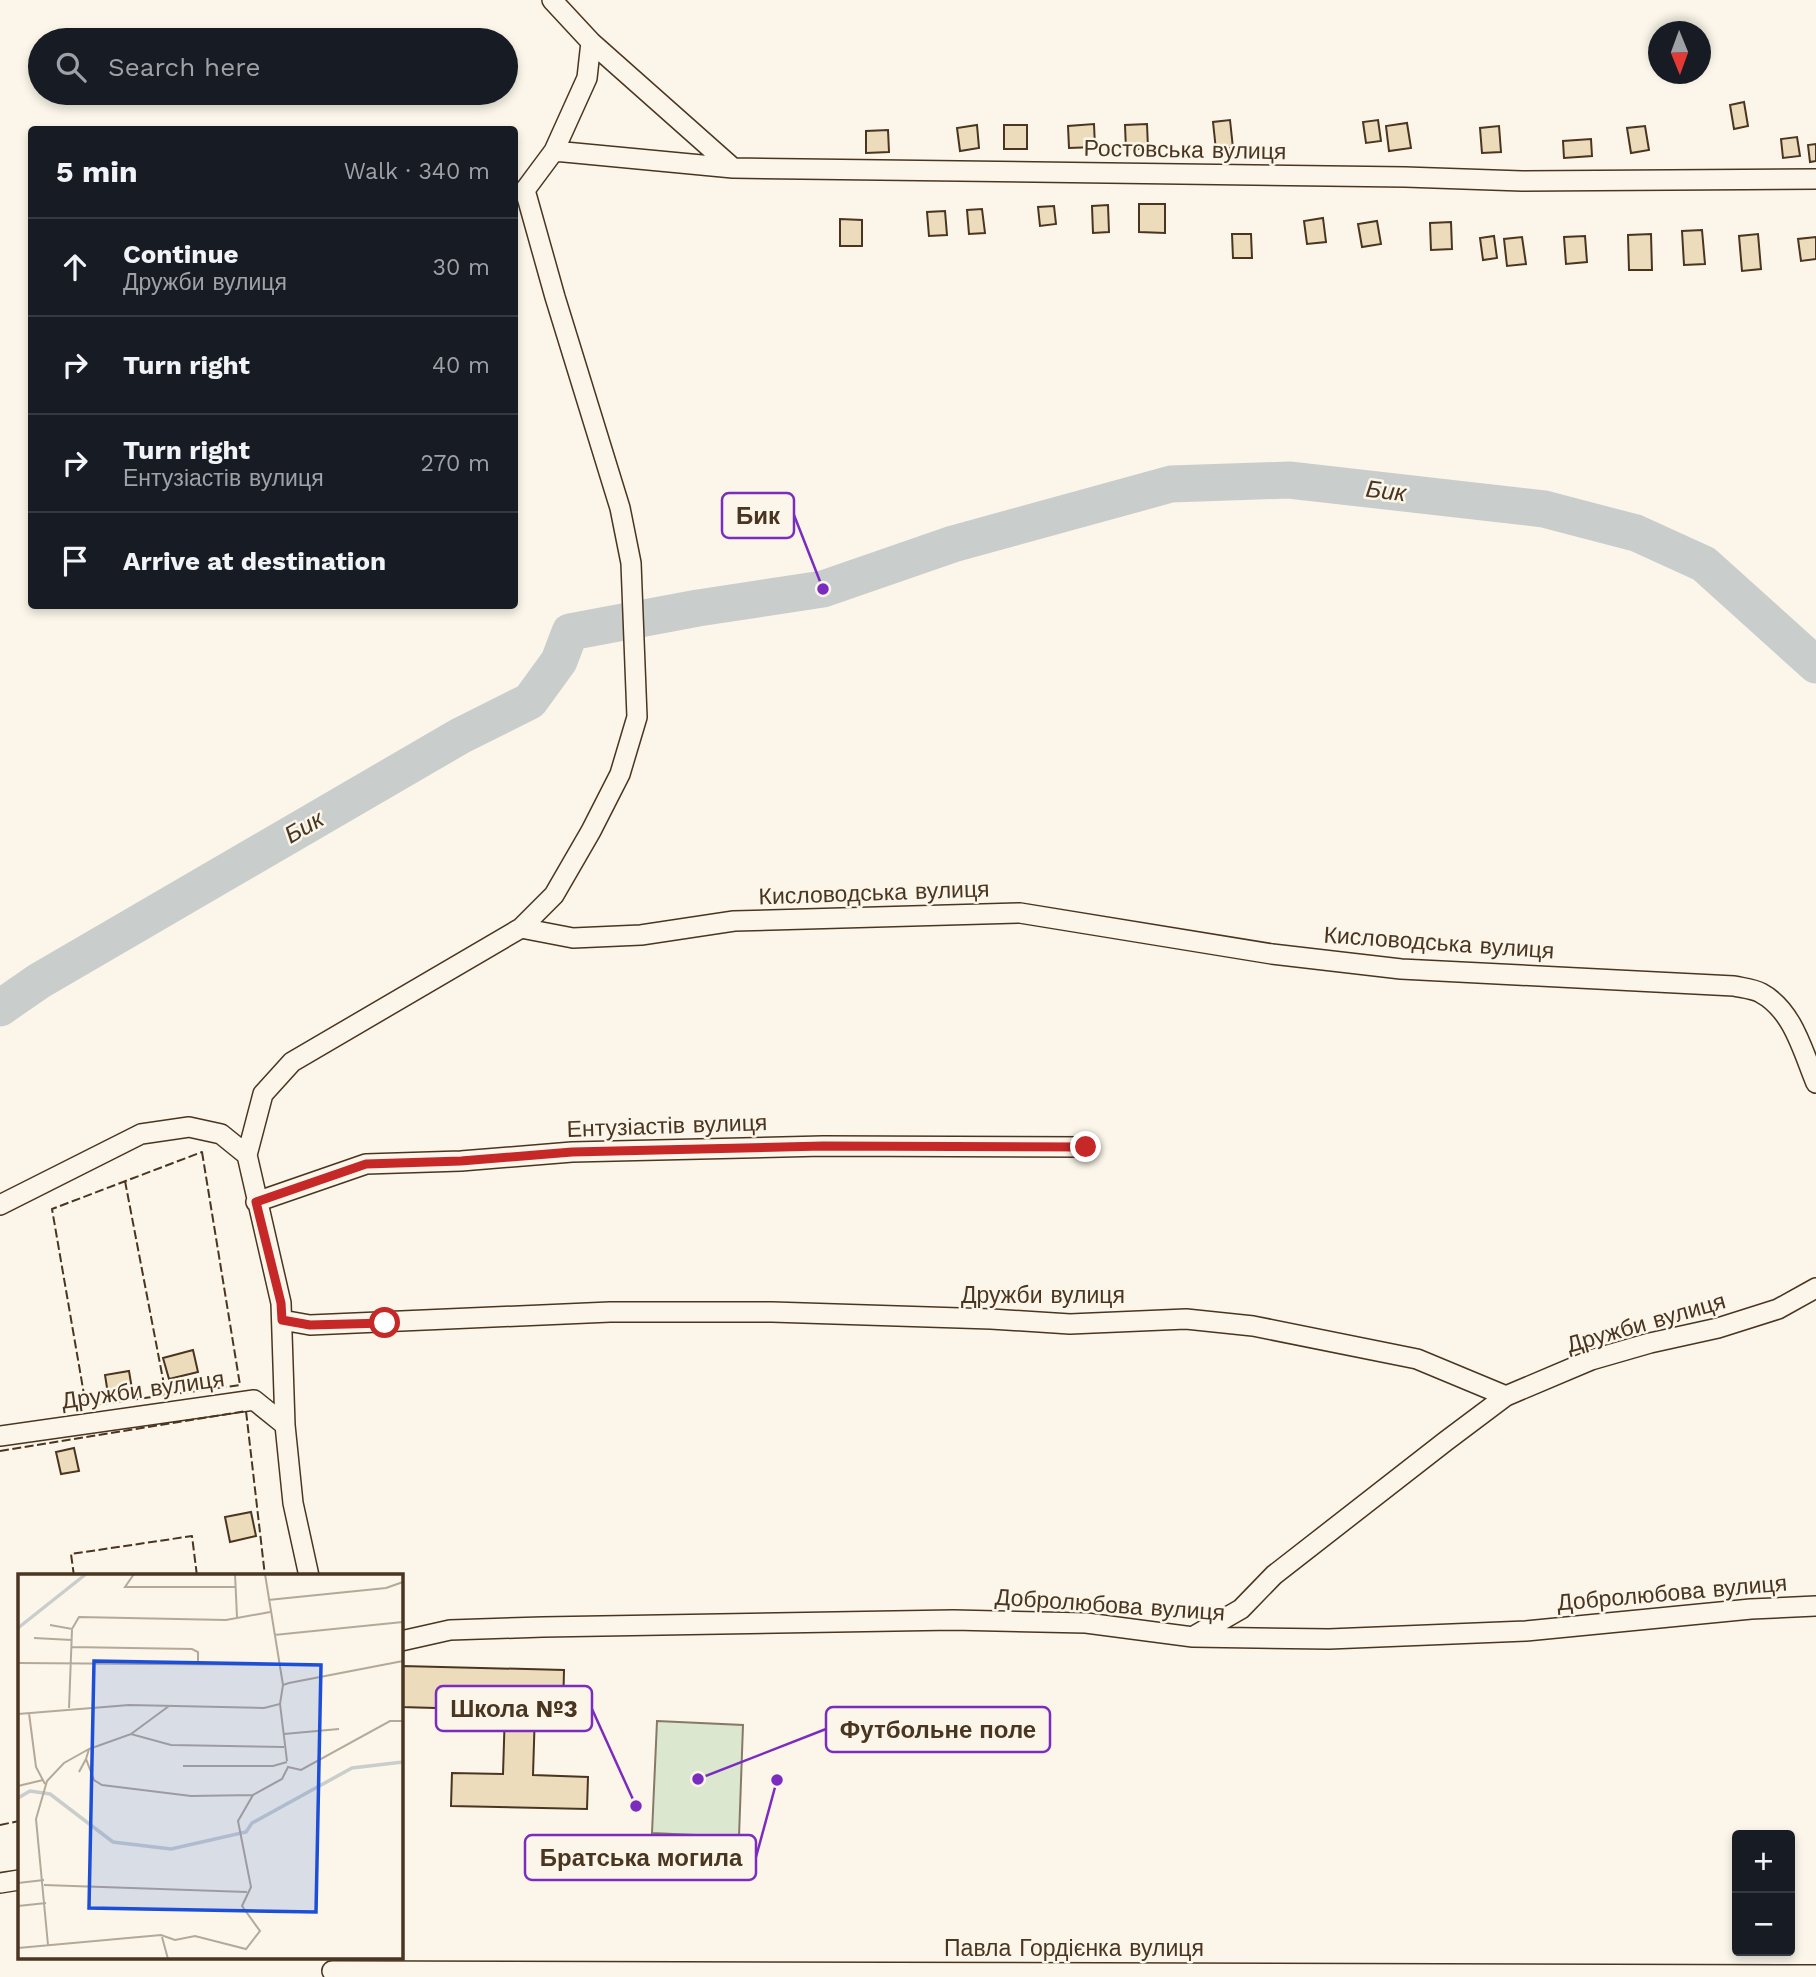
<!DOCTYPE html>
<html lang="en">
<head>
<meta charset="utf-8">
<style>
	body { margin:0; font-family:"Work Sans",sans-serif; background:#242831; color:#f1f3f6 }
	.controls { position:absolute; right:21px; bottom:21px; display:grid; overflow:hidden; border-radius:7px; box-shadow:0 4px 10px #0003 }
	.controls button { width:63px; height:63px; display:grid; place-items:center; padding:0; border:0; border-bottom:2px solid #363941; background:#171b24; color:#f1f3f6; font:35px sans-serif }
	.compass { position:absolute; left:1648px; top:21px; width:63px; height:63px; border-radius:50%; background:#171b24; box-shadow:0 4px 10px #0003; rotate:179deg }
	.stop { position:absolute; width:21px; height:21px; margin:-16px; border:5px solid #c62828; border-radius:50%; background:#fff }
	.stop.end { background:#c62828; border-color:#fff; box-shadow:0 2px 7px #0008 }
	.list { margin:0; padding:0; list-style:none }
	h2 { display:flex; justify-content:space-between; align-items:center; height:91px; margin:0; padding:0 28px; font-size:30px }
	h2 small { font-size:23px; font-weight:400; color:#9ea1a6 }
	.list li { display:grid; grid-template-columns:46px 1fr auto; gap:21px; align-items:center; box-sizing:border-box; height:98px; padding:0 28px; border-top:2px solid #363941 }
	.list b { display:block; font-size:26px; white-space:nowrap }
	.list p { margin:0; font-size:23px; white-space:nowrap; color:#9ea1a6 }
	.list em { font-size:23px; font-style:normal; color:#9ea1a6 }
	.icon { flex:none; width:38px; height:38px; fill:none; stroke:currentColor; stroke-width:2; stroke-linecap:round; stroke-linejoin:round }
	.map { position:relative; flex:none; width:1816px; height:1977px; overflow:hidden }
	.search { position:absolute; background:#171b24; box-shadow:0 4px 10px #0003; left:28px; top:28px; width:490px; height:77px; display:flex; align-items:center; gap:18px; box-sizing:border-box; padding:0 24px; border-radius:38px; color:#9ea1a6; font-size:26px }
	.panel { position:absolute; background:#171b24; box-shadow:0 4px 10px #0003; left:28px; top:126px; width:490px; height:483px; border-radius:7px }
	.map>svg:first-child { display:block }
</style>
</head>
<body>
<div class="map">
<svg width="1816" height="1977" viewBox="0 0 1816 1977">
	<rect width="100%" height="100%" fill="#fbf6e9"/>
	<!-- green -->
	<path fill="#dce7d0" stroke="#887966" stroke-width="2" d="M657,1721L743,1725L739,1837L652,1833Z"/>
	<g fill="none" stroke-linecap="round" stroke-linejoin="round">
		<!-- river -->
		<path stroke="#c9cecd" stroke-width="37" d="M0,1008L39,981L460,736L530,701L559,661L570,632L698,608L823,589L953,544L1171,484L1289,480L1544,509L1636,533L1704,564L1816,665"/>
	</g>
	<!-- building -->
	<path fill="#ecdcbc" stroke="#4a3520" stroke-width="2" d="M1744,102L1748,126L1734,129L1730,105Z
		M1230,120L1233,148L1216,150L1213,122Z
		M1378,120L1381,141L1366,143L1363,122Z
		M1407,123L1411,148L1389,151L1386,126Z
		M1094,124L1095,147L1069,148L1068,126Z
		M1147,124L1148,148L1126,150L1125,125Z
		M977,125L979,148L960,151L957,128Z
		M1004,125H1027V149H1004Z
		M1499,126L1501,152L1482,153L1480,128Z
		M1645,126L1649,150L1631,153L1627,128Z
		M888,130L889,152L866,153V131Z
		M1797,137L1800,156L1783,158L1781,139Z
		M1591,139L1592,156L1564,158L1563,141Z
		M1816,144V161L1810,162L1808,145Z
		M1139,204H1165V233L1139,232Z
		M1108,205L1109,232L1093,233L1092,206Z
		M1054,206L1056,224L1040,226L1038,207Z
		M982,209L985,233L969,234L967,210Z
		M945,211L947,235L929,236L927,212Z
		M1323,218L1326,242L1307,244L1304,221Z
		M840,219L862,220V246H840Z
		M1377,221L1381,244L1362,247L1358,224Z
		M1451,222L1452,249L1431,250L1430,223Z
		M1702,230L1705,264L1684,265L1682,231Z
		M1232,234H1251L1252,258H1233Z
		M1651,234L1652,270H1629L1628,235Z
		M1758,234L1761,269L1742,271L1739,236Z
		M1494,236L1497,258L1483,260L1480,238Z
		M1585,236L1587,262L1566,264L1564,237Z
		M1522,237L1526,264L1507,266L1504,239Z
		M1816,237V259L1801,261L1798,239Z
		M193,1350L198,1372L169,1379L163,1358Z
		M129,1371L132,1389L108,1394L105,1375Z
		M74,1448L79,1471L61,1474L56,1452Z
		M251,1512L256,1536L230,1542L225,1517Z
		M402,1666L564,1670L563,1712L535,1711L533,1775L588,1777L587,1809L451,1806L452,1773L503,1774L505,1710L401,1707Z"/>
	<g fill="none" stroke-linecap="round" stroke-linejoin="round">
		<defs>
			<path id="street" d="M591,42L733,168
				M554,151L733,168L1405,177L1522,181L1816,179
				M521,928L554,895L591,831L620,774L637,717L631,563L620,508L555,297L525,190L554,151L587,78L591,42L552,0
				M247,1155L281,1303L285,1425L293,1503L309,1576
				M256,1202L366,1164L461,1161L572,1152L823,1146L1086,1147
				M0,1205L141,1134L189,1127L221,1134L247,1155L263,1094L292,1062L521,928L573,938L641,935L734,921L1020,913L1272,954L1401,969L1734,986C1743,988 1754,989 1761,993C1793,1010 1803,1052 1816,1083
				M282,1320L310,1325L610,1312H772L991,1319L1070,1324L1186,1319L1253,1326L1417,1359L1506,1396L1591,1360L1650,1343L1718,1328L1778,1309L1816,1288
				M0,1436L254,1400L285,1425
				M1194,1636L1241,1609L1274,1575L1446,1441L1506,1396
				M401,1641L450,1630L543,1627L953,1620L1086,1623L1193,1637L1329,1639L1526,1631L1751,1609L1816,1606
				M0,1883L19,1880
				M332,1971L1816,1975"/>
		</defs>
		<!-- street casing -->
		<use href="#street" stroke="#4a3520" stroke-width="22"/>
		<!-- street -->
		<use href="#street" stroke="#fbf6e9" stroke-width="19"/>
		<!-- fence -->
		<path stroke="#4a3520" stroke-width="2" stroke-dasharray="9 3.5" stroke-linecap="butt" d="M202,1152L240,1385L86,1406L52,1209Z
			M125,1181L166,1395
			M0,1451L246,1411L265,1576
			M74,1576L71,1554L192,1536L197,1576
			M0,1825L19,1821"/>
	</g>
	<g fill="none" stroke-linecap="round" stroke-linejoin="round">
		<!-- route -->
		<path stroke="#c62828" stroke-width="9" d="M385,1323L310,1325L282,1320L281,1303L256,1202L366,1164L461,1161L572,1152L823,1146L1086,1147"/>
	</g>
	<g text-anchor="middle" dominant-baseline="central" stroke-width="5" stroke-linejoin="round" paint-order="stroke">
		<!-- street labels -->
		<g font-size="23" fill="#4a3520" stroke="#fbf6e9">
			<text transform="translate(1185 150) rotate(1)">Ростовська вулиця</text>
			<text transform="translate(874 893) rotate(-2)">Кисловодська вулиця</text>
			<text transform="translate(1439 943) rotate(4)">Кисловодська вулиця</text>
			<text transform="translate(667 1126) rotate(-2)">Ентузіастів вулиця</text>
			<text x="1043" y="1295">Дружби вулиця</text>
			<text transform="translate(1646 1323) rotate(-16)">Дружби вулиця</text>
			<text transform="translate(143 1390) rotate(-8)">Дружби вулиця</text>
			<text transform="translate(1672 1593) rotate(-5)">Добролюбова вулиця</text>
			<text transform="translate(1110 1605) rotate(4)">Добролюбова вулиця</text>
			<text x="1074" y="1948">Павла Гордієнка вулиця</text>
		</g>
		<!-- water labels -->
		<g font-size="24" font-style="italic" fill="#4a3520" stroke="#fbf6e9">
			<text transform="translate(1386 491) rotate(7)">Бик</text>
			<text transform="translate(304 827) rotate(-30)">Бик</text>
		</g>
	</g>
	<!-- overview -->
	<g transform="translate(18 1574)">
		<rect width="385" height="385" fill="#fbf6e9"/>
		<path fill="none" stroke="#c9cecd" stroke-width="3.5" d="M0,54L68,0M0,224L12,217L32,220L95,268L153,275L228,258L234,249L334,194L385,188"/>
		<path fill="none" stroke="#b4a999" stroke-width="2" d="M116,0L107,13H218M217,0L219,43M247,0L265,111M250,26L368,14L385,8M32,51L54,55L61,43L208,46L252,38M256,61L385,48M16,64L54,66M53,73L174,75L180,78V90M0,89L261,91M262,130L269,187M51,134L54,56M11,139L18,193L27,210M0,140L111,131L246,134L262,130L265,111L271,109L385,87M113,160L151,132M266,160L321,155M68,185L71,175L113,160L153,171L266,173M165,192H255L269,188M61,198L68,185L76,206L84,211L173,222L235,221L264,205L270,193L283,196L372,147H385M0,212L25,206M0,309L26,306M26,311L229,318M0,332L28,329M144,363L150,385M30,371L18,245L29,207L46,189L71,175M0,374L143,361L157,366L177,362L228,375L242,357L224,332L233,313L220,247L235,221"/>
		<path fill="#1d4ed8" fill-opacity="0.15" stroke="#1d4ed8" stroke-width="3.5" d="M76,87L303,91L298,338L71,334Z"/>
		<rect width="385" height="385" fill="none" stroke="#4a3520" stroke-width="3.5"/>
	</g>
	<!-- callouts -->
	<path fill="none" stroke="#7b2cbf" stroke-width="2.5" d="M823 589L794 515M636 1806L592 1709M698 1779L826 1729M777 1780L756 1857"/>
	<g fill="#7b2cbf" stroke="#fbf6e9" stroke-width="2.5">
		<circle cx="823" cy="589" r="7"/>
		<circle cx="636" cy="1806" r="7"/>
		<circle cx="698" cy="1779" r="7"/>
		<circle cx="777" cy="1780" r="7"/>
	</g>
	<g fill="#fbf6e9" stroke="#7b2cbf" stroke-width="2.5">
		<rect x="722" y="493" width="72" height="45" rx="7"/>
		<rect x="436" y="1686" width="156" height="45" rx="7"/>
		<rect x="826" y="1707" width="224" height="45" rx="7"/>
		<rect x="525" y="1835" width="231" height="45" rx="7"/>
	</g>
	<g font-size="24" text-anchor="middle" font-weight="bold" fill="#4a3520">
		<text x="758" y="524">Бик</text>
		<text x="514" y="1717">Школа №3</text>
		<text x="938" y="1738">Футбольне поле</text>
		<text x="641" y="1866">Братська могила</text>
	</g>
</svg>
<div class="controls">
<button>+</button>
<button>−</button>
</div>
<svg class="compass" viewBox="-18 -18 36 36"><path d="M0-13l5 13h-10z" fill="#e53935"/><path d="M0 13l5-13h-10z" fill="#9ea1a6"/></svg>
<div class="stop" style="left:385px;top:1323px"></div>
<div class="stop end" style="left:1086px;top:1147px"></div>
<div class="search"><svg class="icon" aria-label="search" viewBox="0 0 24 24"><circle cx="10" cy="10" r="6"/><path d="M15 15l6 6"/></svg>Search here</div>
<section class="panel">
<h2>5 min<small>Walk · 340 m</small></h2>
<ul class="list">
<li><svg class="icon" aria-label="ahead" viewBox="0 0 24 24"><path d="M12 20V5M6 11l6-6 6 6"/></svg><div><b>Continue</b><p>Дружби вулиця</p></div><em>30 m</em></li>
<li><svg class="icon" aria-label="right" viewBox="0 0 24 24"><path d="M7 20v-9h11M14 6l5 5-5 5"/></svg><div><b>Turn right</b></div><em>40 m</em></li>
<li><svg class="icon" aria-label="right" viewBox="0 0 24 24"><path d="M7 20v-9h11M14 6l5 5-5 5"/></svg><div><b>Turn right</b><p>Ентузіастів вулиця</p></div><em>270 m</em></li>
<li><svg class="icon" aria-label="arrive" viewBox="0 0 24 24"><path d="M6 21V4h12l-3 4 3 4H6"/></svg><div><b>Arrive at destination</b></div></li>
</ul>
</section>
</div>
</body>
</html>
